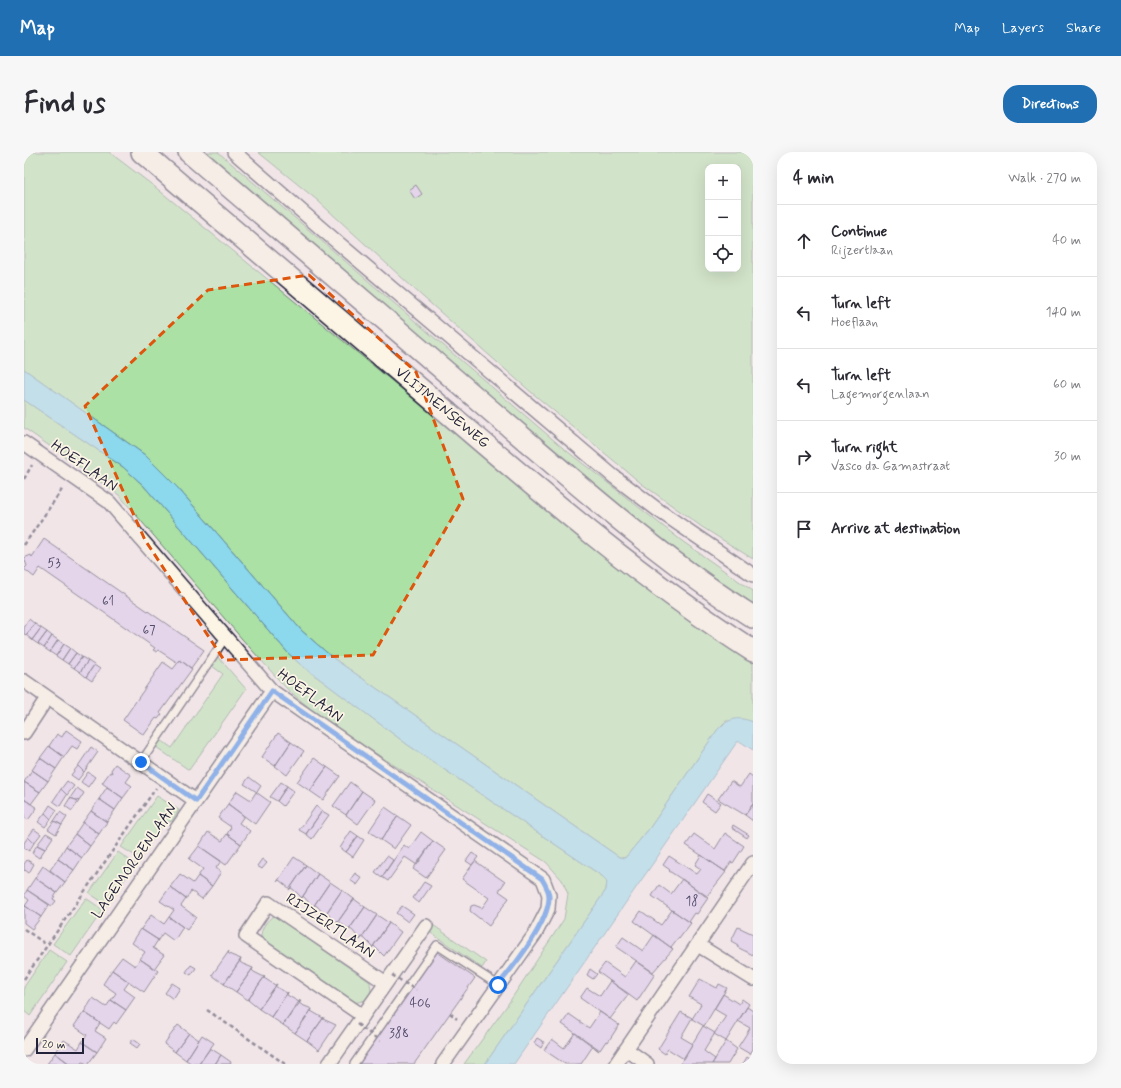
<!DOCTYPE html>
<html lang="en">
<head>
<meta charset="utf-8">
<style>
	body { margin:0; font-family:Mynerve,sans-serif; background:#f7f7f7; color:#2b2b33 }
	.controls { position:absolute; right:12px; top:12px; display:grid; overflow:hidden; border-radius:8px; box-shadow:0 4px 16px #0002 }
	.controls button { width:36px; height:36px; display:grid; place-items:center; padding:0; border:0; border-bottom:1px solid #e1e1e2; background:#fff; color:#2b2b33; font:20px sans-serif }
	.scale { position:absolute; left:12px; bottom:10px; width:48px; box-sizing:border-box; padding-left:4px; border:2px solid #22223b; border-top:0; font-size:11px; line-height:14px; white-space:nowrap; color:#22223b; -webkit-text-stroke:3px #fcf5e5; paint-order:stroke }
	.stop { position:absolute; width:12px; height:12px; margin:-9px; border:3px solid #1a73e8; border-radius:50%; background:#fff }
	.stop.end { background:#1a73e8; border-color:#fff; box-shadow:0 1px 4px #0008 }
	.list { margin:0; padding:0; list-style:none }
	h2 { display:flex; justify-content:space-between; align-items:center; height:52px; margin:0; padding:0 16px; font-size:17px }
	h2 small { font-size:13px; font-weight:400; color:#7c7c81 }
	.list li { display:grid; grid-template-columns:26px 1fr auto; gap:12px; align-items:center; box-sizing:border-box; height:72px; padding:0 16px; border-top:1px solid #e1e1e2 }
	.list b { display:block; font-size:15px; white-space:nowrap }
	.list p { margin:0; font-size:13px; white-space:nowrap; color:#7c7c81 }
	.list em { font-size:13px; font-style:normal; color:#7c7c81 }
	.icon { flex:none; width:22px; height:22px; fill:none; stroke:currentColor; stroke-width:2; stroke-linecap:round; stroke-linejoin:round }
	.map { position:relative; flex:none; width:729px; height:912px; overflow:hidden; border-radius:16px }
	header { display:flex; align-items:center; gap:24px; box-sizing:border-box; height:56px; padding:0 20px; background:#1f6fb2; color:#fff }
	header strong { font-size:19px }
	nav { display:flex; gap:22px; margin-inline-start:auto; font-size:14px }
	.intro { display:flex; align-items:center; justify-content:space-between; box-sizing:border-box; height:96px; padding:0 24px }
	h1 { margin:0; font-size:28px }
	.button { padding:10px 18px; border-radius:16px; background:#1f6fb2; color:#fff; font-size:14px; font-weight:700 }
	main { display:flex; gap:24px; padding:0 24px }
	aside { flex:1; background:#fff; border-radius:16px; box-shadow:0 4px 16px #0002 }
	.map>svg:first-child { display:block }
</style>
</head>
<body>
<header>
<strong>Map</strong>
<nav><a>Map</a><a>Layers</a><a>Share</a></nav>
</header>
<div class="intro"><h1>Find us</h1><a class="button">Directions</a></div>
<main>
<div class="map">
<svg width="729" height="912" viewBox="0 0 729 912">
	<rect width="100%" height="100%" fill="#f1e5e8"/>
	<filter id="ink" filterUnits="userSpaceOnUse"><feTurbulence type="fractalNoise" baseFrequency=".025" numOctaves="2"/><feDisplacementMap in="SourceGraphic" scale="8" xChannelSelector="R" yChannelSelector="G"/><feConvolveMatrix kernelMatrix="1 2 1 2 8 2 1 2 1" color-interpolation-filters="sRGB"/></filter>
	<g filter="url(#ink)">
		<!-- green -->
		<path fill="#abe1a4" stroke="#668270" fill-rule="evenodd" d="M0,0H85L131,35L500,337L729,509V570L702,569L694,577L625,677L601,706L595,705L309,506L278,479L153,335L121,303L0,217Z
			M176,0H194L539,296L658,389L729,439V458L596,358Z
			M234,0H729V407L678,375L618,332L507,240L399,145L293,48ZM684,15H714V117H684Z
			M0,248L99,315L119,333L264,501L277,513L384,593L578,724L583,729L582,738L461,912H440L482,855L540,767L544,742L538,728L522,710L301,569L263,537L218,487L95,343L0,276Z
			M194,505L222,537L165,618L132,595L137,588L148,596L199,522L188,514Z
			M133,644L155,658L148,669L139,672L115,706L97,695Z
			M94,700L111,712L83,753L65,741Z
			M62,746L79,758L47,804L29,792Z
			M250,764L346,830L347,840L342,848L330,851L237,786C236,778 243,767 250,764Z
			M409,773L462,810L458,816L404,779Z
			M25,798L43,810L6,864L0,859V835Z"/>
		<!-- water -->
		<path fill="#8cd8ed" stroke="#628fa6" d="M0,217L121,303L153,335L278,479L309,506L595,705L601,706L625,677L694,577C706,566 714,564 729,570V598L717,590H713L490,912H461L582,738L583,729L578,724L384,593L277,513L264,501L119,333L99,315L0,248Z"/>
		<!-- building -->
		<path fill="#d6c0f0" stroke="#22223b" d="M392,33L398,42L391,47L385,38Z
			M20,387L180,498L167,516L156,508L154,511L134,498L133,500L129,498L131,496L16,416L10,425L0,417L3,414L0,406L7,403L8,405Z
			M5,467L11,472L2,483L0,482V474Z
			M11,472L17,476L8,488L2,483Z
			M17,476L23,480L14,492L8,488Z
			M23,480L28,484L20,496L14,492Z
			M28,484L34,488L26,500L20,496Z
			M34,488L40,492L32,504L26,500Z
			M40,492L46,496L38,508L32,504Z
			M46,496L52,501L44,512L38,508Z
			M52,501L58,505L50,516L44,512Z
			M58,505L64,509L56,520L50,516Z
			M156,508L168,517L136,561L138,562L134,567L132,566L120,583L99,568L139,510L149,517Z
			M64,509L70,513L62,525L56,520Z
			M70,513L76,517L68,529L62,525Z
			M42,578L58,589L53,597L48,594L40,605L25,594L33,582L38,585Z
			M254,581L267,590L251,614L238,605Z
			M267,590L280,599L263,623L251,614Z
			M25,594L40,605L32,617L16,606Z
			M67,595L74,600L60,620L54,614Z
			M16,606L32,617L24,629L8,618Z
			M290,606L303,615L286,639L273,630Z
			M91,612L107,623L102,630L108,634L99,646L78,631L86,620L88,621L87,618Z
			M54,614L60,620L54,628L47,623Z
			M303,615L316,624L299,648L286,639Z
			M8,618L24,629L16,640L0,630Z
			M64,620L71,625L64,635L57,630Z
			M725,622L729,625V652L721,663L694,647L707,629L716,635Z
			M225,625L237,634L233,640L220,632Z
			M43,629L50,634L43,643L37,637Z
			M0,630L16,640L7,652L0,647Z
			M257,630L263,634L253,649L246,645Z
			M326,630L338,639L322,663L309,654Z
			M263,634L270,639L259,654L253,649Z
			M83,635L99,646L91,658L75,647Z
			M53,636L60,641L55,649L46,646Z
			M37,637L43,643L36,654L29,649Z
			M213,639L227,648L232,640L246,650L231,672L204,652Z
			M338,639L351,648L334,672L322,663Z
			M683,642L697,651L691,659L678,650Z
			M46,646L55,649L48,659L41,654Z
			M0,647L13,656L4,668L0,665Z
			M75,647L91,658L83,670L67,659Z
			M204,652L220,664L215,671L226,679L217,692L203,682L207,675L194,666Z
			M729,652V669L721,663Z
			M26,653L33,658L27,667L21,661Z
			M292,654L298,659L282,682L275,678Z
			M361,655L374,664L357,688L345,679Z
			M67,659L83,670L75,682L59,670Z
			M298,659L305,663L288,687L282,682Z
			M36,660L43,665L38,673L30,669Z
			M21,661L27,667L21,675L14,670Z
			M374,664L387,673L370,697L357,688Z
			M30,669L38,673L32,682L24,677Z
			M59,670L75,682L66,694L51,682Z
			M709,673L725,683L723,686L708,676Z
			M10,677L17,682L10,691L4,685Z
			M327,679L334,684L322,700L316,696Z
			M184,680L198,689L203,682L217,692L202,713L175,694Z
			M397,680L409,689L393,713L381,705L364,729L358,725L380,693L385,697Z
			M22,681L29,685L21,697L13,693Z
			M701,681L720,694L709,711L707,710L701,719L702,720L662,693L670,682L691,697Z
			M51,682L66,694L58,706L42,694Z
			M334,684L340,688L329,705L322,700Z
			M4,685L10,691L5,699L0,696V691Z
			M409,689L422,698L402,726L389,717Z
			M13,693L21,697L15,706L8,701Z
			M42,694L58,706L50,718L34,707Z
			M175,694L197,709L192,716L197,720L188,734L174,724L179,717L165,707Z
			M448,701L454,705L448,713L442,709Z
			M677,703L702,720L683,744L645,719L646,718L639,713L645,704L673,722L677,717L671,713Z
			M363,704L369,708L358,725L351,720Z
			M270,705L282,713L265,738L266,737L255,728L253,730Z
			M34,707L50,718L41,730L26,718Z
			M238,707L243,711L238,717L233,714Z
			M3,708L10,712L5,721L1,718L0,719V712Z
			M451,709L481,730L475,739L485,746L465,774L446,759L447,754L450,753L458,756L465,746L438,727Z
			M282,713L294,722L277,747V745L270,738L267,736L265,738Z
			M19,714L41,730L33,741L11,726Z
			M331,721L338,726L333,733L326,728Z
			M156,722L169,731L174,724L188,734L178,747L167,739L162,747L146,735Z
			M294,722L306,730L289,755L279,744L277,747Z
			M11,726L33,741L29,747L32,749L28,754L3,738Z
			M658,727L684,746L673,762L671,761L665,770L667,771L648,758L628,744L635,733L647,742Z
			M306,730L318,738L301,763L293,754L291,753L289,755Z
			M400,730L407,734L395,751L389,746Z
			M146,735L162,747L157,754L172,765L163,778L145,765L150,758L136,749Z
			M3,738L25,753L17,765L1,754L5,748L0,744Z
			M318,738L330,747L313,771L303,761L301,763Z
			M330,747L341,755L324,779L325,778L314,769L313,771Z
			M0,753L17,765L8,777L0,771Z
			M378,754L390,762L384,770L372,761Z
			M341,755L353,763L336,788L329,779L326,777L324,779Z
			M648,758L667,771L655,787L654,786L647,795L649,797L610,769L617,759L637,773Z
			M127,763L140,772L145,765L159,775L150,789L139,781L134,788L117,777Z
			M353,763L365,771L348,796V794L341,787L338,785L336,788Z
			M365,771L377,780L360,804L350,794L348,796Z
			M714,775L729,782V803L713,795L714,793L707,789Z
			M117,777L134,788L129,796L140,803L130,817L116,807L121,800L108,791Z
			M630,783L649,797L629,820L592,795L599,785L619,799Z
			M205,799L204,801L207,803L217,807L200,832L188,823Z
			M413,800L451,826L390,912H335Z
			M98,805L111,814L116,807L134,819L120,840L88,818Z
			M217,807L216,810L219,812L229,816L212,840L200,832Z
			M612,809L631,822L613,849L574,820L581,811L601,825Z
			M167,813L172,816L167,823L162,820Z
			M229,816L228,818L230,820L240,825L241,824L224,848L212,840Z
			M566,817L573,822L569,827L563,823Z
			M88,818L105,830L100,837L111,845L102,858L87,848L92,841L79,832Z
			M241,824L240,826L251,833L253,832L235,857L224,848Z
			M676,827L693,836L695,832L703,836L680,874L668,867L677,852L665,845Z
			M586,829L605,842L586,867L556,846L563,836L576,844Z
			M148,831L156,836L149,847L141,841Z
			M253,832L251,834L254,836L263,841L264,840L247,865L235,857Z
			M264,840L263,843L275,850L276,848L259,873L247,865Z
			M699,842L715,852L718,847L725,852L702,889L690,882L702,864L690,857Z
			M69,846L82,855L87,848L102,858L92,872L90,870L85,877L60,860Z
			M277,849L275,851L278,853L288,857L271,881L259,873Z
			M723,855L729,859V897L726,902L714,895L726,876L714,869Z
			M288,857L287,859L299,866L300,865L283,889L271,881Z
			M60,860L76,871L71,879L82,886L73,900L58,890L63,883L50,874Z
			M576,860L595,873L584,890L582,889L576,898L538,872L545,862L565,876Z
			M657,860L668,866L657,885L669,892L660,907L644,897L641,902L634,897Z
			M300,865L299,867L312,873L295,898L283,889Z
			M154,873L165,881L151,900L140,892Z
			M679,874L691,881L680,899L691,907L688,912H656Z
			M165,881L175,888L162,908L151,900Z
			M551,881L575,899L569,894L557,912H541L520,898L528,887L540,896Z
			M178,883L190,891L175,912H168L162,908Z
			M513,886L520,890L517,896L510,891Z
			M109,887L116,892L113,896L106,891Z
			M40,888L54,897L58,890L73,900L64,912L58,910L56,912H46L31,901Z
			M702,889L713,897L704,912H688Z
			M186,896L197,903L191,912H175Z
			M31,901L46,912H23Z
			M197,903L207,910L206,912H191Z
			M723,905L729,909V912H719Z"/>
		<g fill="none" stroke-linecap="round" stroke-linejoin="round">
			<defs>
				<path id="lane" d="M117,610L202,485
					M330,912L413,793L474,833"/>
				<path id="street" d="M210,0L299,78L589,324L634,358L729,423
					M0,291L85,350L248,539L519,727L525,743L524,757L511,782L419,912
					M0,529L172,649
					M0,581L23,546
					M674,793L729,827
					M339,864L222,784L244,751L362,831
					M602,897L623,912
					M0,898L248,539
					M305,912L402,774
					M592,912L729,711"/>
				<path id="primary" d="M118,0C219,87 321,173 423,260C521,344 620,429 729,499
					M165,0C268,88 370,175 472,263C555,333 637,407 729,465"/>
			</defs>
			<!-- lane casing -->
			<use href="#lane" stroke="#22223b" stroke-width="10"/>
			<!-- street casing -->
			<use href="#street" stroke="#22223b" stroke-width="16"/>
			<!-- primary casing -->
			<use href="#primary" stroke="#22223b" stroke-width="24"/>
			<!-- path -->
			<path stroke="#22223b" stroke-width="2.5" stroke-dasharray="4 3" stroke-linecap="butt" d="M0,327L8,313
				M0,393L39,336
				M0,777L23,793
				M0,827L132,636
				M183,858L261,912
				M426,861L433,867"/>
			<!-- lane -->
			<use href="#lane" stroke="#fcf5e5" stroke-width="7"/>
			<!-- street -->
			<use href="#street" stroke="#fcf5e5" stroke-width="13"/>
			<!-- primary -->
			<use href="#primary" stroke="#fcf5e5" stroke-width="21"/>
			<!-- path-bridge -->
			<path stroke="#22223b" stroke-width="2.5" stroke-dasharray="4 3" stroke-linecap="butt" d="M368,823L392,838
				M333,872L356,889"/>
		</g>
	</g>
	<g fill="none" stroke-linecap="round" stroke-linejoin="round" filter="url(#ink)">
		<!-- route -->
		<path stroke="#1a73e8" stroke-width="5" d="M117,610L172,649L248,539L518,727C521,732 525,739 525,744C526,769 490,814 474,833"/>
	</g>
	<!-- marked area -->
	<path d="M0 0H729V912H0ZM285,123L392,220L439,347L349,503L200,508L121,388L61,254L184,138Z" fill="#f1e5e8" fill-opacity=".55" fill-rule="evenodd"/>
	<path fill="none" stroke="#de560e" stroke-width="3" stroke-dasharray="8 5" stroke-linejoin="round" d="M285,123L392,220L439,347L349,503L200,508L121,388L61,254L184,138Z"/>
	<g text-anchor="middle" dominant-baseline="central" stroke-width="3.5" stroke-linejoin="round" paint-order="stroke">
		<!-- number labels -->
		<g font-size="13" fill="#4f4a68">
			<text x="30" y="411">53</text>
			<text x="84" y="449">61</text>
			<text x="125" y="478">67</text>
			<text x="668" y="749">18</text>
			<text x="396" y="851">406</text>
			<text x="375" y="881">388</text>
		</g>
		<!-- street labels -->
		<g font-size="15" fill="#22223b" stroke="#fcf5e5">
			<text transform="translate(418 256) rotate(40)">VLIJMENSEWEG</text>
			<text transform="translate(60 314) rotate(35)">HOEFLAAN</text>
			<text transform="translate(286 544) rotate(37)">HOEFLAAN</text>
			<text transform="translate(111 709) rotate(-55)">LAGEMORGENLAAN</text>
			<text transform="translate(306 774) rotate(34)">RIJZERTLAAN</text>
		</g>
	</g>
</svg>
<div class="controls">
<button>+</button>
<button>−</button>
<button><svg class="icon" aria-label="locate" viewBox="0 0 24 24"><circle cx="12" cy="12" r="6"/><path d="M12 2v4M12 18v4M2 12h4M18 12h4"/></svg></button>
</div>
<div class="scale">20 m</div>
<div class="stop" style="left:474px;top:833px"></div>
<div class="stop end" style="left:117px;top:610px"></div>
</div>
<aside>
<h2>4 min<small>Walk · 270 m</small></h2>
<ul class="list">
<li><svg class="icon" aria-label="ahead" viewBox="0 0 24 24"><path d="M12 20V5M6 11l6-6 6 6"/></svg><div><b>Continue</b><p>Rijzertlaan</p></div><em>40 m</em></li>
<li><svg class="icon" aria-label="left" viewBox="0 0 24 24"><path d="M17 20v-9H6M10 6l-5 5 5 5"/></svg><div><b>Turn left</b><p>Hoeflaan</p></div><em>140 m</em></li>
<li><svg class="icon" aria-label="left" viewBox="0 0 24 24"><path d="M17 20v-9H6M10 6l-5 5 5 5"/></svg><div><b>Turn left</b><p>Lagemorgenlaan</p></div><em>60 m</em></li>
<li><svg class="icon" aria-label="right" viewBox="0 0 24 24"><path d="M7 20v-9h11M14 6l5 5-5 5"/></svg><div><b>Turn right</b><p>Vasco da Gamastraat</p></div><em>30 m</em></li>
<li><svg class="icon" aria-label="arrive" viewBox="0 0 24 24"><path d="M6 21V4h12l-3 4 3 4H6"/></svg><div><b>Arrive at destination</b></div></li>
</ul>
</aside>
</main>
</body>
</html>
